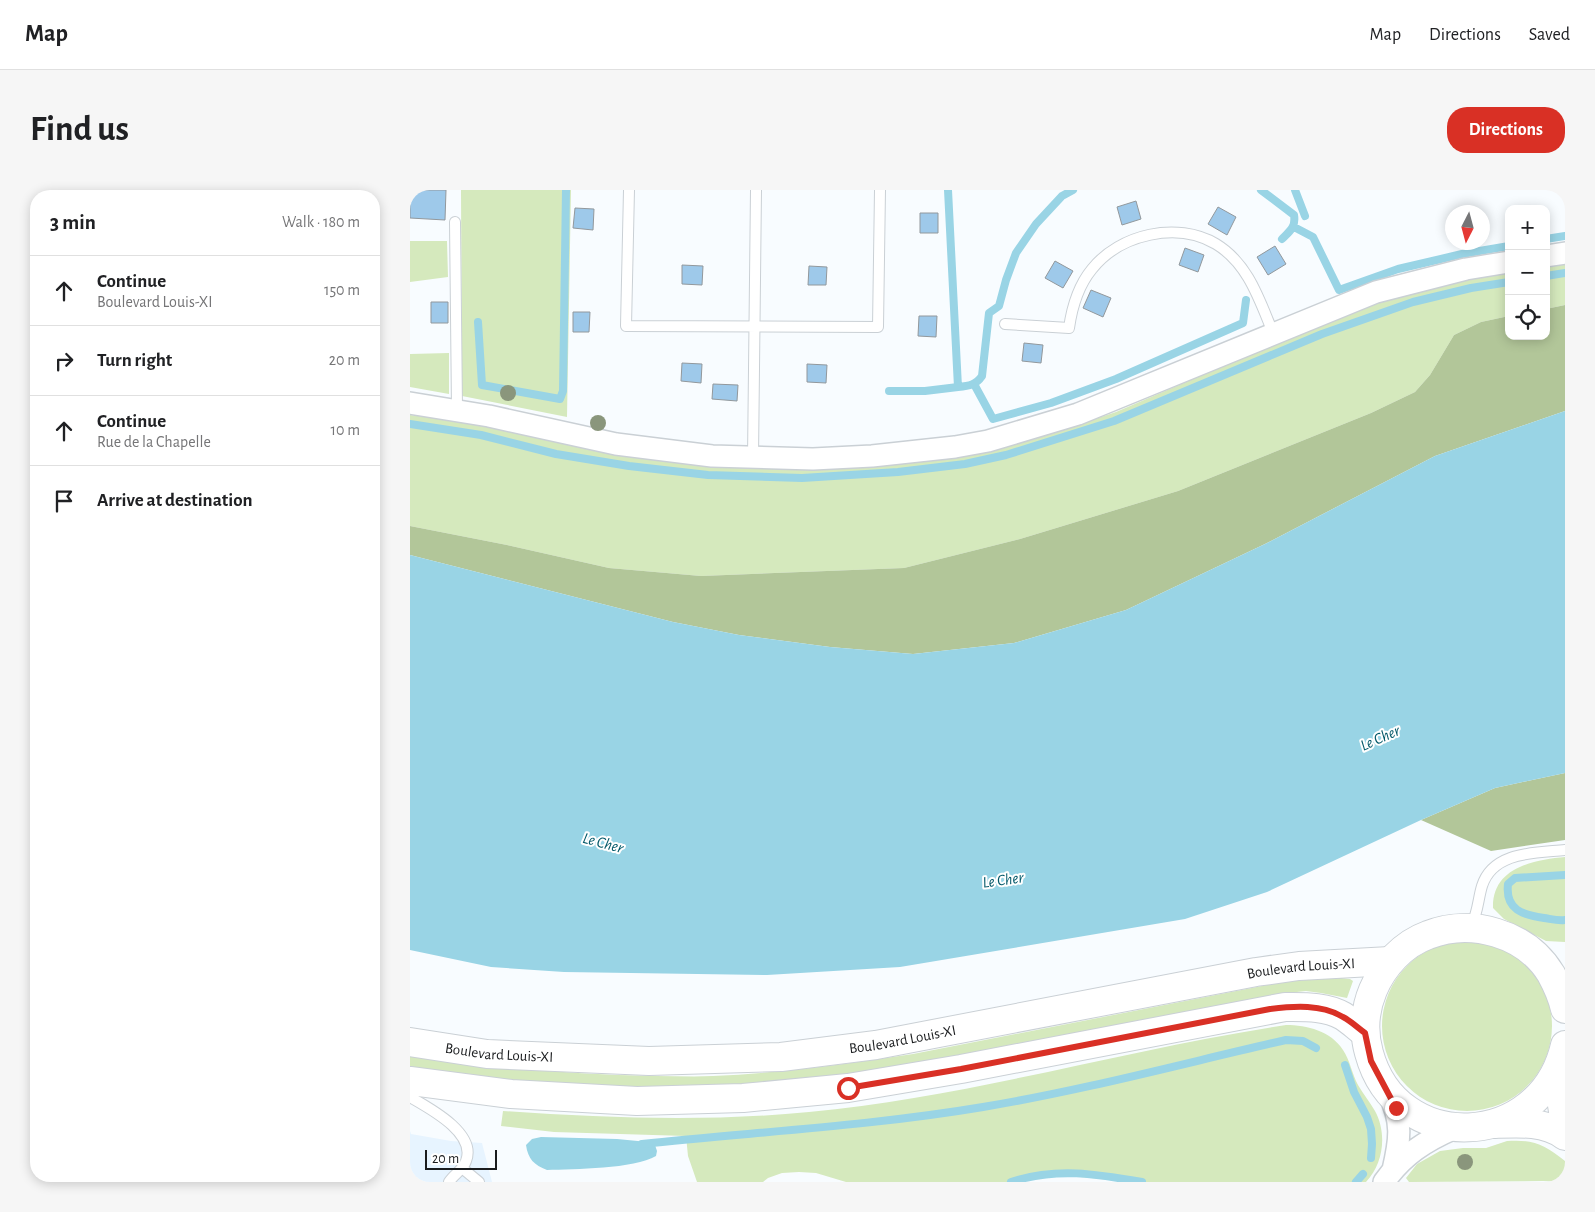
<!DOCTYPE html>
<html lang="en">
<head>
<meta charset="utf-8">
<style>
	body { margin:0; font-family:"Alegreya Sans",sans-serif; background:#f6f6f6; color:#202124 }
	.controls { position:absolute; right:15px; top:15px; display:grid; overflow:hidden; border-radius:10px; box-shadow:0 2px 12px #0003 }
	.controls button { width:45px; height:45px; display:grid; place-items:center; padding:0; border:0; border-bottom:1px solid #e0e0e0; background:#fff; color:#202124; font:25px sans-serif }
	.compass { position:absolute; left:1035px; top:15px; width:45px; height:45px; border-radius:50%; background:#fff; box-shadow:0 2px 12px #0003; rotate:186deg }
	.scale { position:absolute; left:15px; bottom:12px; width:72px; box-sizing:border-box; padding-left:5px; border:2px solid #1a1c1e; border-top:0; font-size:14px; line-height:18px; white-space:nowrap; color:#1a1c1e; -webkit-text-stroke:4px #fff; paint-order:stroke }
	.stop { position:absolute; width:15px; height:15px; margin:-11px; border:4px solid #d93025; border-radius:50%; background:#fff }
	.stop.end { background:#d93025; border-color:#fff; box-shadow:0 1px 5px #0008 }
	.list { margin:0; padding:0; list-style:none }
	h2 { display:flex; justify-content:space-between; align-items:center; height:65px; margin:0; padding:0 20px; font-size:21px }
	h2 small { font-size:16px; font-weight:400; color:#757577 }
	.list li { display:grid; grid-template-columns:32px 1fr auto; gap:15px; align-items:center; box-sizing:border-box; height:70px; padding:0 20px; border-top:1px solid #e0e0e0 }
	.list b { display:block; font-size:19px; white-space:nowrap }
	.list p { margin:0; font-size:16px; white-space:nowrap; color:#757577 }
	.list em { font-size:16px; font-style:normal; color:#757577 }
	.icon { flex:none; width:28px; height:28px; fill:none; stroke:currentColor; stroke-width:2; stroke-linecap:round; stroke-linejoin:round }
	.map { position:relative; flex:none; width:1155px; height:992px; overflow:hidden; border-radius:20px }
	header { display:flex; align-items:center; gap:30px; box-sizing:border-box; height:70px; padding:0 25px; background:#fff; border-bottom:1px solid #e0e0e0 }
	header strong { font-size:24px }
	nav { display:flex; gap:28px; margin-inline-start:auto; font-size:18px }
	.intro { display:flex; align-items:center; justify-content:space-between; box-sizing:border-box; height:120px; padding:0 30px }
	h1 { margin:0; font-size:35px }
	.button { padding:12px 22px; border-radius:20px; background:#d93025; color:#fff; font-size:18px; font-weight:700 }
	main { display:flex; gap:30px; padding:0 30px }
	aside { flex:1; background:#fff; border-radius:20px; box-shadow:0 2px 12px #0003 }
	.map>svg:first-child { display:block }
</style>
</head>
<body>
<header>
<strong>Map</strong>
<nav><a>Map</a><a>Directions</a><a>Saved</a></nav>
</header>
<div class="intro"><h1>Find us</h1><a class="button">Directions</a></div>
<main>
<aside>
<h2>3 min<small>Walk · 180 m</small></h2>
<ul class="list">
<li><svg class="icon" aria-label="ahead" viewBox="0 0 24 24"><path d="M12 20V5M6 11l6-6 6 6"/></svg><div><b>Continue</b><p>Boulevard Louis-XI</p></div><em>150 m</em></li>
<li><svg class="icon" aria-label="right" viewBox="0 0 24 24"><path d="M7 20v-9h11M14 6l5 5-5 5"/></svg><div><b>Turn right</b></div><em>20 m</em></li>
<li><svg class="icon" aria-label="ahead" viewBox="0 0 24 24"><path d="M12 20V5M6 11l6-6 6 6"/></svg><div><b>Continue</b><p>Rue de la Chapelle</p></div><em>10 m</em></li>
<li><svg class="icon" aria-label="arrive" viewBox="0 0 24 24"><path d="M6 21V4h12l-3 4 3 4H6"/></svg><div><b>Arrive at destination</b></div></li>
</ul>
</aside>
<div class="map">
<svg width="1155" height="992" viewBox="0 0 1155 992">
	<rect width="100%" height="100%" fill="#f8fcff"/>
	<!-- built -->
	<path fill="#e7f4ff" d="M0,941L1,944L41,951L72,953L82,992H0Z"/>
	<!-- green -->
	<path fill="#d5e9bd" d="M51,0H161L157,227L52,206Z
		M0,51H37L38,87L0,92Z
		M1155,71V115L1136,119V74Z
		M1099,80V126L1071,132L1044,145L1020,185L1005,202L961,223L768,301L610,349L494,378L291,386L199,378L97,355L0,336V225L65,233L184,261L268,273L355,279L452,276L558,263L622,250L706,222L963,112L1020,96Z
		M39,163V204L0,197V164Z
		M1155,667V752L1136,751L1094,729L1083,718C1082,677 1124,670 1155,667Z
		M972 836a85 85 0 1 1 170 0a85 85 0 1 1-170 0Z
		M931,788L940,789L943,791L937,808L911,803L896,801L868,804L666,845L416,888L286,898H208L130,894L0,877V866C82,877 163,885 246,886C265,886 284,887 303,886C370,883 437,874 503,864L878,791Z
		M876,835C897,835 921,841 933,860C940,870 942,884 948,895C953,904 960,912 965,921C977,943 974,973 956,992H712C677,986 643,984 608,992H436L406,983L389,982L372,983L358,988L353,992H287L278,966L276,946L144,942L91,936L93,921C195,928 297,932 399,922C560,907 716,859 876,835Z
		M1097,951C1123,949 1135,955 1155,971V992L1133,991L999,992L996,988L1007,974L1030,961L1053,958H1076Z"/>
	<!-- forest -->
	<path fill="#b2c699" d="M1155,115V221L1025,266L855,354L716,420L604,453L503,464L420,457L329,445L263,432L0,365V336L97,355L199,378L291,386L494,378L610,349L768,301L961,223L1005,202L1020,185L1044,145L1071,132L1099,126V146H1136V119Z
		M1155,583V650L1081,661L1011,630L1085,598Z"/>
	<!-- water -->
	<path fill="#99d4e5" d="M1155,221V583L1085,598L1011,630L857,702L775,729L490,777L357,785L154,782L81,777L0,760V365L263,432L329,445L420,457L503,464L604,453L716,420L855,354L1025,266Z
		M131,947L207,949L238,952L245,955L247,961L246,966C224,979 164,979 137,980C124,975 118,969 116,955L122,949Z"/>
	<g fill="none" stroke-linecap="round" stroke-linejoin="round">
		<!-- stream -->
		<path stroke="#99d4e5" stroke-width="8" d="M538,0L548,197C559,196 566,195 572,186L579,123L589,116L596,90L606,63L626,34L652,6L663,0
			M851,0L884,25C886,37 880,41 872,49
			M885,0L895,26
			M884,37L903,47L929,100L988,79L1052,64L1099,56
			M1136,49L1155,46
			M1136,86L1155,83
			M68,132L72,195L150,209L153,201L156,0
			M564,194L583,229L641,213L706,189L833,133L836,110
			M479,201H515L548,197
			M0,234L71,245L146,264L219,276L298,285L392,288L488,282L555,274L596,265L704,231L912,144L1003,112L1061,98L1099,92
			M1155,685L1105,688L1098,694C1095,720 1113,725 1134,728C1141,729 1148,731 1155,730
			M935,875L944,902L957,927L961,939L962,954L961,968
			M232,954C345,942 460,936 573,917C675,900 775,873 876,850L893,851L906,858
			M601,992C646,977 687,984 732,992
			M946,992L953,984"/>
	</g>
	<!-- building -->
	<path fill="#9ec9ea" stroke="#92989c" d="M0,0H36L35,30L0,28Z
		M726,11L731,29L712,35L707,17Z
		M808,17L826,27L817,45L798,34Z
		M165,18L184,19L183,40L163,38Z
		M510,23H528V43H510Z
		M865,56L876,74L858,85L847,67Z
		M775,58L794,65L788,82L769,75Z
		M645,71L663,81L653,98L635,88Z
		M272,75L293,76L292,95L272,94Z
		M399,76L417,77L416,95H398Z
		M681,100L701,108L693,127L673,118Z
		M21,112H38V133H21Z
		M163,122H180L179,142H163Z
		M509,126H527L526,147L508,146Z
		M614,153L633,155L631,173L612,171Z
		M272,173L292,174L291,193L271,191Z
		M397,174L417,175L416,193L397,192Z
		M303,194L328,195L327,211L302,209Z"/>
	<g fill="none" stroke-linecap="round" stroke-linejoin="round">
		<defs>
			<path id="lane" d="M219,0L216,136L468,137L470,0
				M45,32L47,219
				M595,134L659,138C662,117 668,96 682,79C710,44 767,31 806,54C839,74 850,112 864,145
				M343,268L346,0
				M1061,736C1068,723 1068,709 1072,696C1083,661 1126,663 1155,660
				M0,907C19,918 67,943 56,971C53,980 44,984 39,992
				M52,978L69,992"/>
			<path id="street" d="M1136,66L1155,63
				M0,213L79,226L206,254L302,266L403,269L462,266L545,257L578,251L668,224L966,102L1056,79L1099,72
				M978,903C993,931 990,950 983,980
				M974,992C993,965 1015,951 1045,938"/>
			<path id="secondary" d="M1153,866L1152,915L1155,933
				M1085,934C1108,933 1135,931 1155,946"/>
			<g id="primary">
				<path d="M1155,819C1152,806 1147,795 1141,784C1116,743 1061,728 1018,745C993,754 973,776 963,800C955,819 953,842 959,863C987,966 1131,961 1155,855"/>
				<path id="s1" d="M0,852L77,864L239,871L371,867L466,855L846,782L889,776L980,771"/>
				<path d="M0,891L101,904L227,911L333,908L438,898L551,879L875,817C894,817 916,816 933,826C941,831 948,838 955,843"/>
			</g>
		</defs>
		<!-- lane casing -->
		<use href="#lane" stroke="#cad0d5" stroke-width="12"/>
		<!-- street casing -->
		<use href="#street" stroke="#cad0d5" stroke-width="24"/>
		<!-- secondary casing -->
		<use href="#secondary" stroke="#cad0d5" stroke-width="30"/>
		<!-- primary casing -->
		<use href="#primary" stroke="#cad0d5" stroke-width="30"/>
		<!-- lane -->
		<use href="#lane" stroke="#fff" stroke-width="10"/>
		<!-- street -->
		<use href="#street" stroke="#fff" stroke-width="21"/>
		<!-- secondary -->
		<use href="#secondary" stroke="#fff" stroke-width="28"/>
		<!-- primary -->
		<use href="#primary" stroke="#fff" stroke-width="28"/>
	</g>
	<!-- trees -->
	<g fill="#8a967c">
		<circle cx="98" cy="203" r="8"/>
		<circle cx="188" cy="233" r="8"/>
		<circle cx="1055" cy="972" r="8"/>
	</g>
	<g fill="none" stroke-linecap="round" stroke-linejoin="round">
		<!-- route -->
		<path stroke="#d93025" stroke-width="6" d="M438,898L551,879L860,819C884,816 912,814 933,827C941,831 948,838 955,843L961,871L986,918"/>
	</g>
	<g text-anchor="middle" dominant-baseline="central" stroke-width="4" stroke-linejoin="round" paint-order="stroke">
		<!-- street labels -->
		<g font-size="15" fill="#1a1c1e" stroke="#fff">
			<text stroke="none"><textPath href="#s1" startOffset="900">Boulevard Louis-XI</textPath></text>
			<text stroke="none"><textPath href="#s1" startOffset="495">Boulevard Louis-XI</textPath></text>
			<text stroke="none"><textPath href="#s1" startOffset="90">Boulevard Louis-XI</textPath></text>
		</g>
		<!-- water labels -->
		<g font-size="16" font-style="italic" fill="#005768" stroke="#fff">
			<text transform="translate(970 548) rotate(-24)">Le Cher</text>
			<text transform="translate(193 653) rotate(15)">Le Cher</text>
			<text transform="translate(593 690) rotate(-8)">Le Cher</text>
		</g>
	</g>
</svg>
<div class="controls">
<button>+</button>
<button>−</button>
<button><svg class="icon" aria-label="locate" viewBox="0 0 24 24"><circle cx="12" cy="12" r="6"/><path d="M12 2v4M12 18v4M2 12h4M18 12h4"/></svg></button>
</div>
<svg class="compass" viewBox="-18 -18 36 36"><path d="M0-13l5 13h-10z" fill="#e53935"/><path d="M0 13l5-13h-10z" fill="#757577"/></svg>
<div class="scale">20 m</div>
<div class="stop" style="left:438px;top:898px"></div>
<div class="stop end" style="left:986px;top:918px"></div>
</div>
</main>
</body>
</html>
